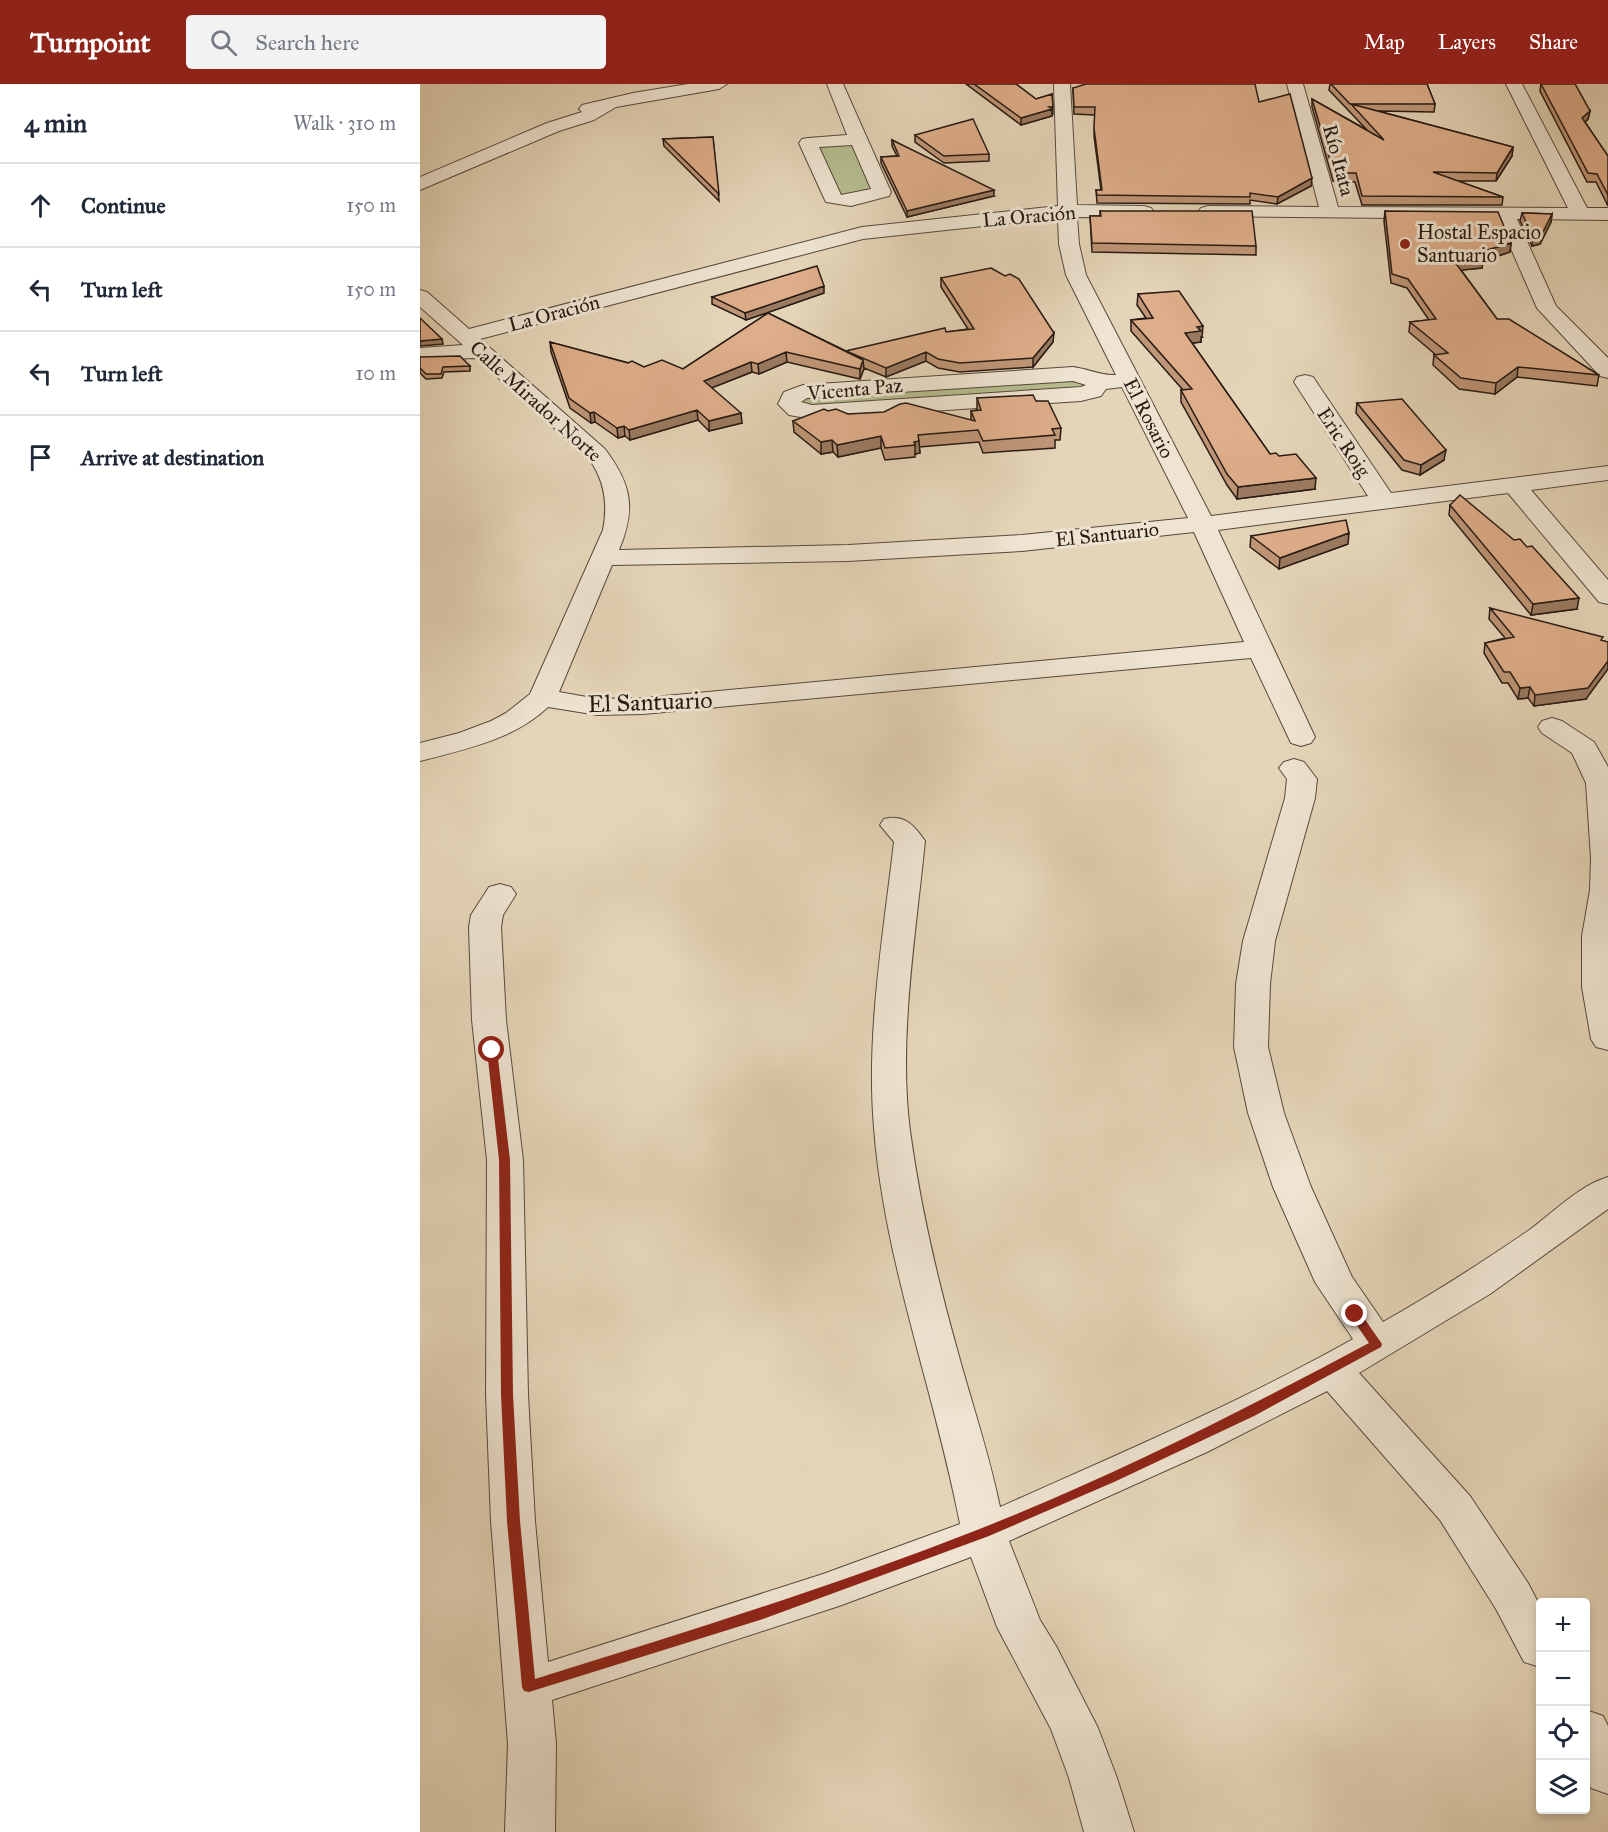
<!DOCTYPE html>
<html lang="en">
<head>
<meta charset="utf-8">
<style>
	body { margin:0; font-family:"IM FELL Great Primer",serif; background:#f2f2f3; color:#1f2937 }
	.controls { position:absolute; right:18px; bottom:18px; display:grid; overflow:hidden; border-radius:6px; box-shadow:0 3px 9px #0003 }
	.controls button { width:54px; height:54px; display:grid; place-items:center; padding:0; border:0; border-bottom:2px solid #e0e1e3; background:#fff; color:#1f2937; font:30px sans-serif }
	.stop { position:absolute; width:18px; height:18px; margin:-14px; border:4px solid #8f2418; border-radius:50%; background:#fff }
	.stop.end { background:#8f2418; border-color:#fff; box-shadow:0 2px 6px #0008 }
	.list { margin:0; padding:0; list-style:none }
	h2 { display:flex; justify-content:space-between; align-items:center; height:78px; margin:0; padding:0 24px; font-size:26px }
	h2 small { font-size:20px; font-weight:400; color:#747a83 }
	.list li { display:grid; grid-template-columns:39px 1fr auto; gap:18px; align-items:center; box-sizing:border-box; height:84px; padding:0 24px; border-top:2px solid #e0e1e3 }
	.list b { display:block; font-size:22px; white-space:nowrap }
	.list em { font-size:20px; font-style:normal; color:#747a83 }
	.icon { flex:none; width:33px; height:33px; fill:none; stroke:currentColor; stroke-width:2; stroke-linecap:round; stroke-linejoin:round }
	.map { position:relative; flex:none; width:1188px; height:1748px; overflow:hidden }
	header { display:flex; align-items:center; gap:36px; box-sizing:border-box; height:84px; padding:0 30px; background:#8f2418; color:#fff }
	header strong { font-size:28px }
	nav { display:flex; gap:33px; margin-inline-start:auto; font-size:21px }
	.search { width:420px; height:54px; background:#f2f2f3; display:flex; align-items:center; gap:15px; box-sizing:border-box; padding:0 21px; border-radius:6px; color:#747a83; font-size:22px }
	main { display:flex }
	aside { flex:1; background:#fff }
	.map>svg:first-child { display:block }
</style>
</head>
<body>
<header>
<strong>Turnpoint</strong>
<div class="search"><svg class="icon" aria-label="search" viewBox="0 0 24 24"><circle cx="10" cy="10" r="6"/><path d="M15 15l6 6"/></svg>Search here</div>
<nav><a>Map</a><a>Layers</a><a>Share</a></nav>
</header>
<main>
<aside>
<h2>4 min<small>Walk · 310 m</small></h2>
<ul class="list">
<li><svg class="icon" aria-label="ahead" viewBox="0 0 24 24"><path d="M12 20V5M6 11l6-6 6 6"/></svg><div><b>Continue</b></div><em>150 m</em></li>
<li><svg class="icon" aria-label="left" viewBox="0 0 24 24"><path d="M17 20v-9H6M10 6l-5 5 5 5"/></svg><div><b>Turn left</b></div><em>150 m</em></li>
<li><svg class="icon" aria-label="left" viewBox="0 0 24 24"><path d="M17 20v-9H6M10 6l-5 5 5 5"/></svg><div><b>Turn left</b></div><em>10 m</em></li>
<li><svg class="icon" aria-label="arrive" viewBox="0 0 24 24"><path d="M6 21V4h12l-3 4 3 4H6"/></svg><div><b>Arrive at destination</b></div></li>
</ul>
</aside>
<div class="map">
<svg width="1188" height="1748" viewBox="0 0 1188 1748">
	<rect width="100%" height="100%" fill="#e5d5b8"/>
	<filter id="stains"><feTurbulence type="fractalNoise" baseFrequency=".00333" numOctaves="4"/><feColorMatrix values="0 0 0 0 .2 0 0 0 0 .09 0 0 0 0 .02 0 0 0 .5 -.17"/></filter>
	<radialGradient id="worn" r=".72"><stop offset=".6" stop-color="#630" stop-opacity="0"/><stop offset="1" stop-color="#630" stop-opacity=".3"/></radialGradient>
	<!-- green -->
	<path fill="#b5bd8e" stroke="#6e6c50" stroke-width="1.5" d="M434,60L456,107L418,112L397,63Z
		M646,293L668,297L666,304L386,325L378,317L380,315Z"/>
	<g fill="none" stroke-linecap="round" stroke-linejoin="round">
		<defs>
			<path id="minor" d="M268,0H307L299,5L196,23L174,36L139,47L0,106V93L127,39L162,28L159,25L162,21L213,9Z
				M407,0H423L471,108L469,112L431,122L406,118L404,114L379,59L382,55L388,54L427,51ZM432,61L451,105L421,111L399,63Z
				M634,0H650L657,121L724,122L731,124L734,128L731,132L724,134L657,133L659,160L666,191L791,432L948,412L874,298L877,293L885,291L893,293L971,409L1188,382V396L1111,406L1188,496V520L1179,518L1088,409L798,446L895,653L891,659L881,662L871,659L831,574L223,630L178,631L128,623C93,656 45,665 0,677V659L39,649L71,637L86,629L110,610L183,446C188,420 185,397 169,375L56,274L0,276V264L43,261L0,223V206L7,208L49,245L442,143L638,122ZM638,134L639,160L646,191L696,291C681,292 669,285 653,283L383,301L364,308L358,320L369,331L392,335L661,317L681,312L686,305L702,303L768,434L602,451L428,461L199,466C216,425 212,401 185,365L60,255L443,155ZM653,297L666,301L661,303L392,321L381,318L387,314ZM774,448L824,558L223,614L178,615L139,608L192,481L428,477L602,467Z
				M867,0H883L918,123L1148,124L1086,0H1102L1167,124H1188V136L1097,135L1136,222L1188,274V294L1180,292L1117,224L1078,135L781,132L778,128L781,124L788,122L899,123Z
				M1132,634L1142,637L1174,658L1188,683V966L1176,963L1171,955L1162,903V852L1170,806L1171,774L1166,699L1152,669L1122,649L1118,643L1122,637Z
				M874,675L884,678L897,695L895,714L855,857L850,900L848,963L864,1029L891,1103L932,1193L963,1238C1013,1210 1061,1179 1108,1147C1133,1129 1158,1102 1188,1093V1125L1070,1210L939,1289L1050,1412L1108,1499L1120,1522V1583L1104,1578L1076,1525L1020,1436L907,1307L787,1368L589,1457L620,1536L636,1562L678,1644L697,1694L714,1748H664L649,1694L631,1645L577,1543L551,1473L419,1522L132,1616L136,1660L135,1748H85L88,1660L71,1437L66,1311L67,1076L52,936L49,843L51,831L69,803L80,800L91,803L96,810L83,831L81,843L86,936L103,1076L108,1311L115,1437L128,1578L403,1490L540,1440C515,1309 464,1177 454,1044C446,949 463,853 474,758L460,741L464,735C484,730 494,741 505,757C496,848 478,956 490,1047C500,1120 517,1194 537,1265C551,1317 569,1369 580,1423C699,1370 819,1319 933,1255L895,1198L853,1103L828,1029L814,963L816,900L823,857L865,714L867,695L859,684L864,678Z
				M1166,1626L1183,1632L1188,1642V1710L1171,1704L1166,1693Z"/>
		</defs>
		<!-- minor casing -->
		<use href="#minor" stroke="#56493c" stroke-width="2"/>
		<!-- minor -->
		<use href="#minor" fill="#eee4d1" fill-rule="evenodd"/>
	</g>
	<!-- wall -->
	<path fill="#bf9677" stroke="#271a13" stroke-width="1.5" d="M546,0H596L616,15L632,10L633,30H632V32L601,41Z
		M910,0H1007L1015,20L1014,28L958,27L1093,63L1092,72L1076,97H1038L1083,113L1082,121H942L935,98L913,97L892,23V15L947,46L909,6Z
		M1121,0H1155L1170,27L1168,35L1165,38L1188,72V122L1176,98H1167L1120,7Z
		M653,4L839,18L891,102L857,120L830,116V120L677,119L676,106H681L674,52L675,31L654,30Z
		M495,51L569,70V77L524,79L495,58Z
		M293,53L299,117L244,62L243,55Z
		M472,56L574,112L487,133L461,79V73L477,72L472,62Z
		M680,127L836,162V171L672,168L670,132H680Z
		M965,127L1091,159L1090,168L1063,177L1062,184L1041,186L1077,235L1179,291L1177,302L1097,293L1075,310L1039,305L1013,281L1014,271H1016L989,248L990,238L1009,236L987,204L971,199L964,137Z
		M1102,129L1132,130L1131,138L1120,160L1112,162L1100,137Z
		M521,194L633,258L613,283L540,288L518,284L506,277L466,293L444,284L440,295L367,278L339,290L332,288L291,304L322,339L289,347L278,336L210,356L205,352L198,354L175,338L171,339L150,324L131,268L130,258L224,283L263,285L348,229L426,267L526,248L548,245L521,203Z
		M404,209L326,236L292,220V213Z
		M718,210L782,253H781V258L772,259L850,370L895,405L817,415L807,401L761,318V306H763L711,247V236L726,234L717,221Z
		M0,273L50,282V287L24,288L22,294L6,295L0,289Z
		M557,314L616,317L641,344L640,356H635V364L563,369L559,358L499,363L500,369L495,370V373L465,376L461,364L418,373L413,368L401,370L374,348L373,337L408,327L428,330L551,336V327L557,326Z
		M937,319L1024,376L1000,391L982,386L936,329Z
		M1030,421L1157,525L1111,531L1029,431Z
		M831,452L928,460L859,485L830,463Z
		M1070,524L1166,615L1114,622L1108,614L1098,615L1088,599H1082L1064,569L1065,559L1085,554L1069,535Z"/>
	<!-- shaded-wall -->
	<path fill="#9b7a61" stroke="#271a13" stroke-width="1.5" d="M632,25V32L601,41V34Z
		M1170,27L1168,35L1161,42L1162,34Z
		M1093,63L1092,72L1076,97L1077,89Z
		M892,94L891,102L857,120L858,113Z
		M574,106V112L487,133V127Z
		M1132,130L1131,138L1120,160L1112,162L1113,154Z
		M1091,159L1090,168L1063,177L1062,184L1033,187L1034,177L1060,168Z
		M404,202V209L326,236L325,229Z
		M783,242L782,253H781V258L765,260V249L777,243Z
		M634,249L633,258L613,283V274Z
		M22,255L23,260L0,262V257Z
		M366,268L367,278L339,290L338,280Z
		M506,268V277L466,293V284Z
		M443,276L444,285L440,295V285Z
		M331,278L332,288L284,307V297Z
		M1098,283L1097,293L1075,310L1076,299Z
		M277,326L278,336L210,356L209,346Z
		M174,328L175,338L171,339L170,329Z
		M321,329L322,339L289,347V337Z
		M204,342L205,352L198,354L197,344Z
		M461,352V364L418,373L417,361Z
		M412,356L413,368L401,370V358Z
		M499,357L500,369L495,370V361L494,358Z
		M1026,366L1024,376L1000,391L1001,381Z
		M896,394L895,405L817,415L818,403Z
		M929,449L928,460L859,485L860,474Z
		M1159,514L1157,525L1111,531L1113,520Z
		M1188,577V585L1166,615L1114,622L1115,611Z
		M1110,603L1108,614L1098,615L1100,604Z"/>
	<!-- building -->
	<path fill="#deae8a" stroke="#271a13" stroke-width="1.5" d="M554,0H596L616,15L632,10L633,23H629L632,25L601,34Z
		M666,0H835L839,18L870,10L892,94L858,113L830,109V113L677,111L676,106H682L674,44L675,23H654L653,4Z
		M911,0H1007L1015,20H930Z
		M1121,0H1155L1170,27L1162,34L1188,72V111L1177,90L1168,89Z
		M892,15L964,56L931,20L1093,63L1077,89L1013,88L1083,113L942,112L936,89H914Z
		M553,35L569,70L524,72L495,51Z
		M293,53L299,110L243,55Z
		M472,56L574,106L487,127L461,73L479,72Z
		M680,127H832L836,162L672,159L670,132H681Z
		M965,127L1078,128L1091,159L1060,168L1063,175L1034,177L1077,235H1089L1179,291L1098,283L1076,299L1041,294L1014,271L1028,269L990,238L1016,235L988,195L972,190Z
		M1102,129L1132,130L1121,152L1113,154Z
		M397,182L404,202L325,229L292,213Z
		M571,184L585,192L590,190L599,195L634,249L613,274L540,279L518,275L506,268L466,284L426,267L525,244L526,248L554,245L521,194Z
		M759,207L783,242L777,243L781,247L765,249L850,370L856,369L859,372L876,370L896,394L818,403L807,390L761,306L772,305L711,236L733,234L718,210Z
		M348,229L443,276L440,285L366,268L338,280L331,278L284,297L321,329L289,337L277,326L209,346L204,342L197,344L174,328L170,329L149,314L130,258L208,279L212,277L224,283L242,276L263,285Z
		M0,234L22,255L0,257Z
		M40,272L50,282L23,283L21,290H6L0,284V273Z
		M613,311L616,317H628L641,344L632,345L635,351L563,357L558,346L498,351L499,357L494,358L495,361L465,364L461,352L417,361L412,356L401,358L373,337L404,325L408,327L416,325L428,330L464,328L480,320L486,319L555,337L551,327L561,326L557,314Z
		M982,315L1026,366L1001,381L984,376L937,319Z
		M1040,411L1094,456L1100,455L1107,463L1112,462L1159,514L1113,520L1030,421Z
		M926,436L929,449L860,474L831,452Z
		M1070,524L1183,553L1181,556L1188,558V577L1168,604L1115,611L1110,603L1100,604L1090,588H1084L1065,559L1094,553Z"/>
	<!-- route -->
	<path fill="#8f2418" d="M72,963L77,966L90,1076L93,1311L100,1437L115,1595C263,1549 412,1503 557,1446C692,1393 822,1327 949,1259L931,1233V1227H939L962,1260L961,1263L834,1332L694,1398L569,1452L343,1535L109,1608L104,1607L102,1603L87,1437L81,1311L79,1076L67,966Z"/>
	<!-- markers -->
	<circle fill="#8f2418" stroke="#eee4d1" stroke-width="2" cx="985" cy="160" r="6"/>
	<g text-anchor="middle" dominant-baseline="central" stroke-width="6" stroke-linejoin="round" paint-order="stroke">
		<!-- far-street labels -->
		<g font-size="20" fill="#271a13" stroke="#eee4d1">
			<text transform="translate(919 76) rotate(75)">Río Itata</text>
			<text transform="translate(609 132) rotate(-5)">La Oración</text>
			<text transform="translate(134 229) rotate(-15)">La Oración</text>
			<text transform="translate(435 305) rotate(-5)">Vicenta Paz</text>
			<text transform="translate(116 317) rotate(42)">Calle Mirador Norte</text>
			<text transform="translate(729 334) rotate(63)">El Rosario</text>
			<text transform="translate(924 358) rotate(56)">Eric Roig</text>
			<text transform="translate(687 450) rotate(-6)">El Santuario</text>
		</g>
		<!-- far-poi labels -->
		<g font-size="20" fill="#271a13" stroke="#eee4d1" text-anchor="start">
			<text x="997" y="148">Hostal Espacio<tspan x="997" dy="23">Santuario</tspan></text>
		</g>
		<!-- street labels -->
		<g font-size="24" fill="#271a13" stroke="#eee4d1">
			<text transform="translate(230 618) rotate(-2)">El Santuario</text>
		</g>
	</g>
	<rect width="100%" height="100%" filter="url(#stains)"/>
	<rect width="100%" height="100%" fill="url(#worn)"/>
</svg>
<div class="controls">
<button>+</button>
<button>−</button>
<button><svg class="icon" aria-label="locate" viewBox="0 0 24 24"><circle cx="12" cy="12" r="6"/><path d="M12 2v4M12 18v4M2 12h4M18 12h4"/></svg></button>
<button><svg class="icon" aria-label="layers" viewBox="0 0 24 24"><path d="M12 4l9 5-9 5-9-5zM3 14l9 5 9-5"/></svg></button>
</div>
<div class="stop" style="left:72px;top:966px"></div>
<div class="stop end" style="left:935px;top:1230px"></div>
</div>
</main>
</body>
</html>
